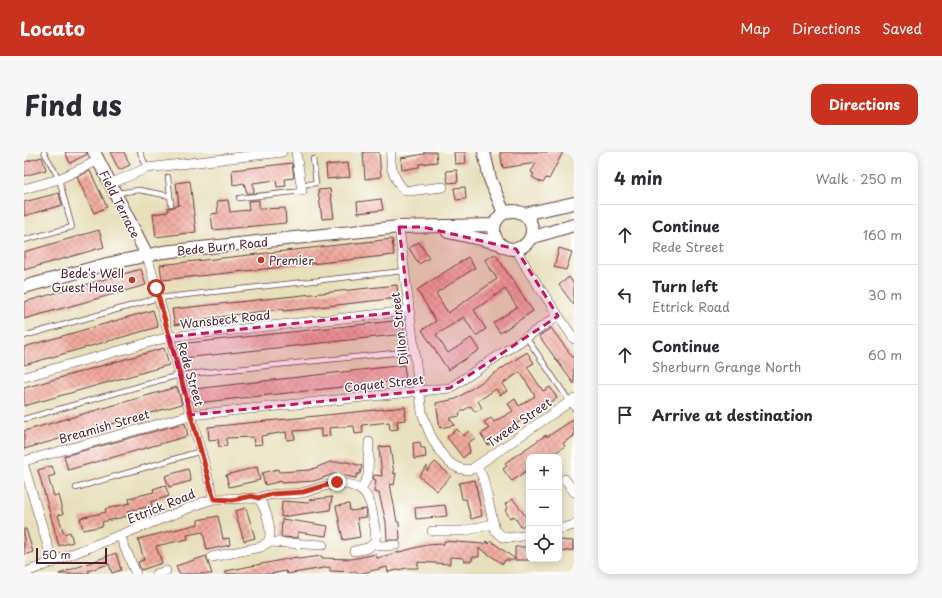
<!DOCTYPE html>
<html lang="en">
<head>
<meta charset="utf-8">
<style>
	body { margin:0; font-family:"Playpen Sans",sans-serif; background:#f7f7f7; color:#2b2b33 }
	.controls { position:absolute; right:12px; bottom:12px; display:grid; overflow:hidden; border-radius:8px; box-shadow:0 2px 10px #0003 }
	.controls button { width:36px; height:36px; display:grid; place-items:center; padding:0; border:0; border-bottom:1px solid #e1e1e2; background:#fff; color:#2b2b33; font:20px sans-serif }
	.scale { position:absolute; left:12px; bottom:10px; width:71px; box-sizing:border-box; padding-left:4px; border:2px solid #4a1f2b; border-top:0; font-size:11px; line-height:14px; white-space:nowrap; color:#4a1f2b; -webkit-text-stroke:3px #fff; paint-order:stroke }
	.stop { position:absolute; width:12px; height:12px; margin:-9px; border:3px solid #c8321e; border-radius:50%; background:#fff }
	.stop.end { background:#c8321e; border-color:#fff; box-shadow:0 1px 4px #0008 }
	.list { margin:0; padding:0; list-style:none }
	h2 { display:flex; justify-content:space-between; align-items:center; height:52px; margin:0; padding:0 16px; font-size:17px }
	h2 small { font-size:13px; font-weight:400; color:#7c7c81 }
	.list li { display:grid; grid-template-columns:26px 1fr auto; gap:12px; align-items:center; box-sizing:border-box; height:60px; padding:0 16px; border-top:1px solid #e1e1e2 }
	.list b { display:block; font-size:15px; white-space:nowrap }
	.list p { margin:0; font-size:13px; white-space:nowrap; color:#7c7c81 }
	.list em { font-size:13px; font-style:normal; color:#7c7c81 }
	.icon { flex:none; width:22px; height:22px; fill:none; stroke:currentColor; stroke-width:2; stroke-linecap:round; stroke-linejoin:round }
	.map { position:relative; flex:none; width:550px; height:422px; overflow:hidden; border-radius:12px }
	header { display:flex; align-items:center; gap:24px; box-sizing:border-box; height:56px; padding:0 20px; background:#c8321e; color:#fff }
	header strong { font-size:19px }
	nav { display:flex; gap:22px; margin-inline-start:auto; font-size:14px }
	.intro { display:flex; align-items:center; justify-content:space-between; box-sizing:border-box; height:96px; padding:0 24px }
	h1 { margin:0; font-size:28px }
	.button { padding:10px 18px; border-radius:12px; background:#c8321e; color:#fff; font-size:14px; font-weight:700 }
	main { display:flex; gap:24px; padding:0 24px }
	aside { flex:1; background:#fff; border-radius:12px; box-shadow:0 2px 10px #0003 }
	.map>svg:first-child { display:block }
</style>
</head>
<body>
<header>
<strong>Locato</strong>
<nav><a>Map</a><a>Directions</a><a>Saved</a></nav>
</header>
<div class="intro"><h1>Find us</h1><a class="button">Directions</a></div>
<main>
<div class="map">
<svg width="550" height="422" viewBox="0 0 550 422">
	<defs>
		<pattern id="building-cross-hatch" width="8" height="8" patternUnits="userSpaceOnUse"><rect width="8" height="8" fill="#f1a99d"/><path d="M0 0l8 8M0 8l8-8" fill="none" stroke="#c58980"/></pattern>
	</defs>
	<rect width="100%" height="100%" fill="#fff"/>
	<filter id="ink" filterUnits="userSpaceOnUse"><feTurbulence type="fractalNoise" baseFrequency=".025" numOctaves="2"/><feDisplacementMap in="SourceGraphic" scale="8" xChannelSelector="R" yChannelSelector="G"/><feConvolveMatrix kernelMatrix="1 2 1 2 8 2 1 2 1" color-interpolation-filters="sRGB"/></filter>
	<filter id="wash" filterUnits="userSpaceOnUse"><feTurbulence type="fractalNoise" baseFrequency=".012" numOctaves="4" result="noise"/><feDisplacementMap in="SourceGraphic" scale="16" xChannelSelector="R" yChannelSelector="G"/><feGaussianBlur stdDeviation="0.9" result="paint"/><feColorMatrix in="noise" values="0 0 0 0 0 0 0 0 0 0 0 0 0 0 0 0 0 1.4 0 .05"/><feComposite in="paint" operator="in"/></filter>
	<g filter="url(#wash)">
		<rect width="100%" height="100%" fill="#e7dfba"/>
		<g id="blocks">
			<!-- building -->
			<path fill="url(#building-cross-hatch)" d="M41,0H63V2L46,11Z
				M86,0H100L106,13L95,18Z
				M339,0H355L357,25L341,27Z
				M400,0H412L413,10L395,12V15L378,18L377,6L400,2Z
				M430,0H441L442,11L431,12Z
				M476,0H539L525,27L522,26L519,31L508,25L510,22L507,20L512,11L479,16Z
				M18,5L22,18L0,24V10Z
				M268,11L270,26L261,27L262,34L253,35L252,28L229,31L230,41H223L220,31L209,33L208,18Z
				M324,11L326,25L303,27L302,13Z
				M433,18L434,30L424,31L422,19Z
				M66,19L83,55L70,61L53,25Z
				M166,29L172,80L132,85L129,62L144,60V55L147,56L155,53L152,31Z
				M441,35L442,47L432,48L430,36Z
				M306,37L310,66L298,67L294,38Z
				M35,41L38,53L0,64V50Z
				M357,47L359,58L334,61L333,50Z
				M204,48L206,60L225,58L224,49L235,48V57L261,56L262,71L189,78L187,62L194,61L193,49Z
				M75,78L80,95L0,118V100Z
				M368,87L370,103L138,128L136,113Z
				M395,90L405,106L395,112L385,96Z
				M535,96L548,100L542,118L530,115Z
				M471,102L509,159L476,181L469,171L493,155L481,137L450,158L462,177L452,184L440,165L412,183L424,201L447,186L455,198L424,218L398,178L412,169L393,138L444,105L451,116L412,141L424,161L473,127L461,108Z
				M117,117L122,133L0,167V150Z
				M545,125L550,132V153L535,133Z
				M373,133L374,146L260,159L259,157L231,160L181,167V168L151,173L148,157Z
				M129,158L134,175L0,213V195Z
				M379,168L380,182L160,206L155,192Z
				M527,176L550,207V232L515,184Z
				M140,196L145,213L0,254V236Z
				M503,200L510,211L503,215L519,239L526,235L533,246L484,277L486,279L464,293L457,282L465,277L460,270L467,266L470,270L489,259L484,252L491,247L495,254L511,244L496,220L478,232L483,239L476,243L472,237L454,249L458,256L451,260L447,254L435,261L436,264L425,266L431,273L416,276L412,251L432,247Z
				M380,213L382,228L172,251L170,237Z
				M153,235L158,252L0,297V279Z
				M381,255L382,268L373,269L374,277L366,278L365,270L338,273L339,281L331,282L330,274L305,276L306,284L297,285V277L270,279L271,287L263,288L262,280L237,284L238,292L230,293L229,285L202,286L203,294L195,295L194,287L185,288L184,275Z
				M550,267V284L539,291L541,294L526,305H524L521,302L517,305H505V317L488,329L486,327L479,317L483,314L481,311L522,283L523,285Z
				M161,271L164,284L44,318L40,304Z
				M433,277L439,284L445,279L451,286L444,291L446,300L439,306L423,285Z
				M396,290L397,296H401L402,305L390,307L389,291Z
				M366,294L370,322L372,321L370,333L366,332L373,370H375L376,388H363L362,370L355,341L350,340L352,328L349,327L350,323L358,324L355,295Z
				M306,310H323L338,314L336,322H333L332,326L310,322L290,329L258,331V329L241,333L238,321L254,317L255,320L286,318Z
				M411,310L427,324L413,339L395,324L403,314V319Z
				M28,314L31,323L24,325L30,344L34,343L39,362L34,363L40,382L46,380L49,390L35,394L14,318Z
				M233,315L236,328L205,335L202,323Z
				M164,317L167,329L145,335L141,324Z
				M451,328L458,364L447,367L442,347H438L435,331Z
				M141,333L145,344L127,350L128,354L103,359L104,364L78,370L79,374L59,378L56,366L82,360L81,357L106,351L105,346L130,340L129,337Z
				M308,345L306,358L257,365L258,349L285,351V348Z
				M489,347L505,369L497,375L490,364L486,366L481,358L484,356L481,352Z
				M325,352L326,359L342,357L343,365L333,366L336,385L319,388L312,354Z
				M421,353L423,364L392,367L391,356Z
				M222,356L231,386L220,389L211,359Z
				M194,364L199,387L205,386L206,393L183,398L179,380L163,383L164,387L132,394L138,411L117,418L114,410L120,408L114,387L174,372V368Z
				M258,367L304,374L302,384L274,380V386L257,385Z
				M0,377H2L9,400L0,403Z
				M535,388L549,389V398L535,400Z
				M420,389L460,392L462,389L465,392L467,389L491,407V395H505V408H481L479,412L455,396V405H448V409H440V406L426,405V412L394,410V416H383L364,420L363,415L334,422L333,420L306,419V415L263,422L262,419L246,422H202V419L273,405L274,407L298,404V406L327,407L352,402L353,406L402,393L420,392Z
				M92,401L97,418L88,421L85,412L64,419L66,422H35Z
				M182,404L188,422H155L152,414Z"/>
		</g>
	</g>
	<g filter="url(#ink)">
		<use href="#blocks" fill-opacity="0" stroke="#623c40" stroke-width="1"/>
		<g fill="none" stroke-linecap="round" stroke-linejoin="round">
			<defs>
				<path id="lane" d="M116,0L123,16
					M144,25L147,52
					M277,33L292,31L289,7
					M93,41L115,38L146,44
					M215,46L278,39
					M0,88L48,75L35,27L20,0
					M0,184L134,146L380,119
					M502,185L550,256
					M0,267L155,223L390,199
					M52,336L177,299"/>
				<path id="street" d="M272,0L278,39
					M367,0C366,15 369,25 379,37L385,39L419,35
					M86,32L123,16L258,0
					M0,37L35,27L75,8
					M375,75L398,260C404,280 421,323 448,317L550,247
					M492,97L505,120L550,187
					M123,103L190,347
					M0,225L145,185L385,159
					M0,309L167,263L426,236L534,164
					M0,314L29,411
					M453,314L459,326L471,378L479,385L485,386L505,383
					M541,327L550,340
					M337,338L344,324L345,290
					M234,346C248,340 262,343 277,341C297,337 313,325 333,336C345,342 347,352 349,364C350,373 354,384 350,391
					M535,377L550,373
					M408,379H439L469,372
					M96,384L112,422
					M330,399L344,396L350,391L356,394L372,393
					M188,405L237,395L244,390L299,393
					M0,421L180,350L190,347L234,346C241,354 250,380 244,390
					M132,422L142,419"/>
				<path id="secondary" d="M70,0L123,103
					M460,0L466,27L480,61
					M470 78a19 19 0 1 1 38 0a19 19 0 1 1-38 0Z
					M500,62L550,51
					M424,80L474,91
					M506,86L550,73
					M0,135L83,112L139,100L375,75L470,73"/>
			</defs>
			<!-- lane casing -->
			<use href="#lane" stroke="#623c40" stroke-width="6"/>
			<!-- street casing -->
			<use href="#street" stroke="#623c40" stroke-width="10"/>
			<!-- secondary casing -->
			<use href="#secondary" stroke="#623c40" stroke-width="14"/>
			<!-- lane -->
			<use href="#lane" stroke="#fff" stroke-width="4.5"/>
			<!-- street -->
			<use href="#street" stroke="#fff" stroke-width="9"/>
			<!-- secondary -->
			<use href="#secondary" stroke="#fff" stroke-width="12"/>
		</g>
	</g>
	<g fill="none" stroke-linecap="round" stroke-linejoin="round" filter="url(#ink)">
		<!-- route -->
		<path stroke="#c8321e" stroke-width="5" d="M132,136L190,347L208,348L228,344L234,346L248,342L279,340L313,330"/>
	</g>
	<!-- marked area -->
	<path fill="#c2185b" fill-opacity="0.2" stroke="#c2185b" stroke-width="3" stroke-dasharray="8 5" stroke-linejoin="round" d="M375,75H399L492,97L534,164L426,236L167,263L145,185L385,159Z"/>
	<!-- markers -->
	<g fill="#c8321e" stroke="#fff" stroke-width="1.5">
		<circle cx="237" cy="108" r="4"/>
		<circle cx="108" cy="128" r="4"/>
	</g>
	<g text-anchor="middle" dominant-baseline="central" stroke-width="3" stroke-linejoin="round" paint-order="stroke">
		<!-- street labels -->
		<g font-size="12" fill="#4a1f2b" stroke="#fff">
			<text transform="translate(96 52) rotate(63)">Field Terrace</text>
			<text transform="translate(198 94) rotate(-6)">Bede Burn Road</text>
			<text transform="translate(201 167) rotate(-6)">Wansbeck Road</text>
			<text transform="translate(375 177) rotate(-97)">Dillon Street</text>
			<text transform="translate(167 222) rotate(74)">Rede Street</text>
			<text transform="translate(360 231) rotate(-6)">Coquet Street</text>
			<text transform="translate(495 270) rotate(-35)">Tweed Street</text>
			<text transform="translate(80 274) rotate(-16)">Breamish Street</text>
			<text transform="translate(137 354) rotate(-22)">Ettrick Road</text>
		</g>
		<!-- poi labels -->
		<g font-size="12" fill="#4a1f2b" stroke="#fff" text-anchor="start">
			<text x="245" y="108">Premier</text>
			<text x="100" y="121" text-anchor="end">Bede's Well<tspan x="100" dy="14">Guest House</tspan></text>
		</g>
	</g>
</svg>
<div class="controls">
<button>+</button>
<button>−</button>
<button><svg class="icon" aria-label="locate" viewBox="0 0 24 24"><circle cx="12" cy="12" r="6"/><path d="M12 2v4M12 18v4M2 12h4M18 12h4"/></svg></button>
</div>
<div class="scale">50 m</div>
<div class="stop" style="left:132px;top:136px"></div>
<div class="stop end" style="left:313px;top:330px"></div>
</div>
<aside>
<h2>4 min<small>Walk · 250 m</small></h2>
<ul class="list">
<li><svg class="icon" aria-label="ahead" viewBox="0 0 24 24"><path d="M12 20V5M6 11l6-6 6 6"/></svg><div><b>Continue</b><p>Rede Street</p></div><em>160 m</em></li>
<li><svg class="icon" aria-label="left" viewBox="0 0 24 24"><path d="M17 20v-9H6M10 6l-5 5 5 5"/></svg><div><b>Turn left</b><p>Ettrick Road</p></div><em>30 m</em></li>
<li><svg class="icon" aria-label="ahead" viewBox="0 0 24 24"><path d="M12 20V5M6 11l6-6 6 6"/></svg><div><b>Continue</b><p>Sherburn Grange North</p></div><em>60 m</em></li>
<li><svg class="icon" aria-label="arrive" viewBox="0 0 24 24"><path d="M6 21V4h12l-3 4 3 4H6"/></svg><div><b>Arrive at destination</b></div></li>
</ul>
</aside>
</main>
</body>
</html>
